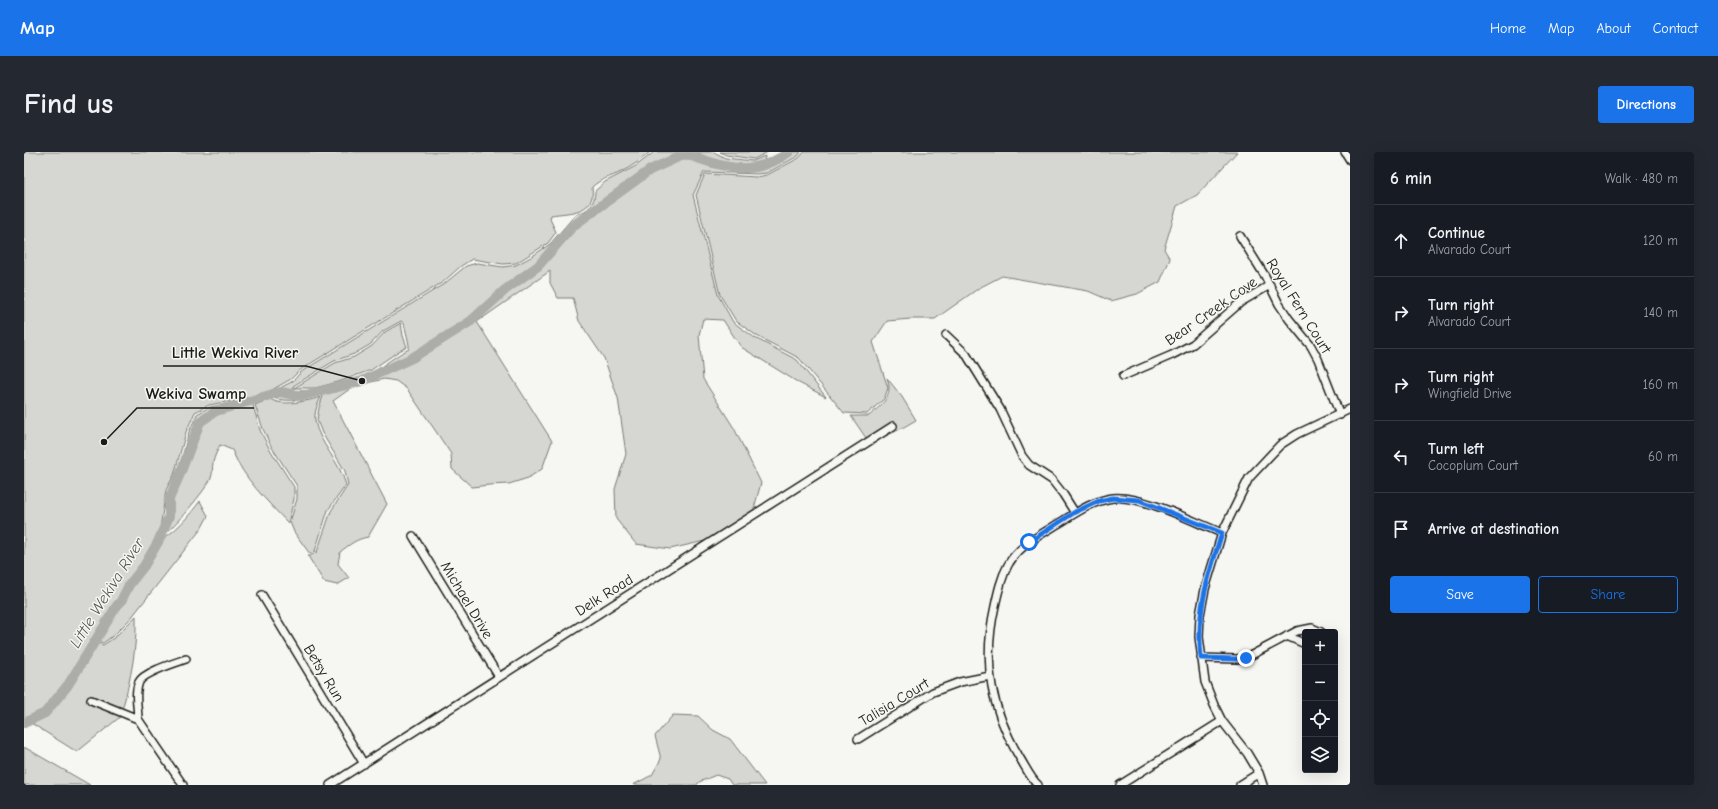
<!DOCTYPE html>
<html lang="en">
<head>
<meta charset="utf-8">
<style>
	body { margin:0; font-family:"Comic Neue",sans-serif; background:#242831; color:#f1f3f6 }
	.controls { position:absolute; right:12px; bottom:12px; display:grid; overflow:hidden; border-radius:4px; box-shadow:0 4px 16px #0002 }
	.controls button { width:36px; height:36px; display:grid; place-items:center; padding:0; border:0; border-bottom:1px solid #363941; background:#171b24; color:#f1f3f6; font:20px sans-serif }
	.stop { position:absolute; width:12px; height:12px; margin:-9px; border:3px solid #1a73e8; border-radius:50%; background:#fff }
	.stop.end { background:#1a73e8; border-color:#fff; box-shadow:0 1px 4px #0008 }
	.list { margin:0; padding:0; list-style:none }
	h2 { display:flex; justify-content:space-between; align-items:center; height:52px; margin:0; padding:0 16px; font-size:17px }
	h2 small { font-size:13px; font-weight:400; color:#9ea1a6 }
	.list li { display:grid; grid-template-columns:26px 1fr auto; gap:12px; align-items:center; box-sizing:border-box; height:72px; padding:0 16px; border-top:1px solid #363941 }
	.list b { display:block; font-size:15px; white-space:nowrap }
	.list p { margin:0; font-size:13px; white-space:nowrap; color:#9ea1a6 }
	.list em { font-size:13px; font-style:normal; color:#9ea1a6 }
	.actions { display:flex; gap:8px; padding:12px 16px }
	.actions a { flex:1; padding:9px 0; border:1px solid #1a73e8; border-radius:4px; text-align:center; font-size:14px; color:#1a73e8 }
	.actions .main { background:#1a73e8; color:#fff }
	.icon { flex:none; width:22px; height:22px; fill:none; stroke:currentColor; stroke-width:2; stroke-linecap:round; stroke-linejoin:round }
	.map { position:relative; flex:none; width:1326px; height:633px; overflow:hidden; border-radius:4px }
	header { display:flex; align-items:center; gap:24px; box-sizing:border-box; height:56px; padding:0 20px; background:#1a73e8; color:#fff }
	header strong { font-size:19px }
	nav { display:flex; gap:22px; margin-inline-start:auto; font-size:14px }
	.intro { display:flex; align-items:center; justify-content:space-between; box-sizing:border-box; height:96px; padding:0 24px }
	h1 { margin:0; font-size:28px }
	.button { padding:10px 18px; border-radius:4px; background:#1a73e8; color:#fff; font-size:14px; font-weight:700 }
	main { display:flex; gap:24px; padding:0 24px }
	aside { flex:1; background:#171b24; border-radius:4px; box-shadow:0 4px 16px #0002 }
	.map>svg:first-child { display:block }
</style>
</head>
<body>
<header>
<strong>Map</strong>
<nav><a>Home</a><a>Map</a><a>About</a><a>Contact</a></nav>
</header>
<div class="intro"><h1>Find us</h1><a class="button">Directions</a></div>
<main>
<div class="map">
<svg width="1326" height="633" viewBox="0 0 1326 633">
	<rect width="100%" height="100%" fill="#f6f6f2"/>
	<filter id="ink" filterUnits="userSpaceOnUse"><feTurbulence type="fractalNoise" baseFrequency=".025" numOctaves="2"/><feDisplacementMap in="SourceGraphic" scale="8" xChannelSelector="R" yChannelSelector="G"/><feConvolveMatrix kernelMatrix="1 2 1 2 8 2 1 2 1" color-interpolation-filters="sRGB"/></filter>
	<g filter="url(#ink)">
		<!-- green -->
		<path fill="#d6d6d2" stroke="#797977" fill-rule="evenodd" d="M0,0H626C617,8 607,15 597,20C587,25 576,27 568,35C572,62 546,60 527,63L526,67L532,80L524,91L492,111L479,112L448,107L437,114L419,130L276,218L267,227L246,239L232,244L185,253L171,260L162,280L150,323L142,338L134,389C151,381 165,364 176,349L184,364L177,377L107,466L89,484L79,491L71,489C54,516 33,562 0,571Z
			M630,0H690L701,6L729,9L741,4L740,10L748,14L764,3L767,0H777L774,4L743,21L733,22L680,20L669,43L694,143L709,170L731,186L773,208L802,245L775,231L717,195L699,168L679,167L675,183L679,227L710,276L737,331L729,360L698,385L646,397L612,392L592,367L591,337L602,302L594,246L580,206L555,169L549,146H534L526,131V119L453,170L528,289L518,317L504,326L485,332L465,333L448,335L428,317L427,302L415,284L383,237L372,229L360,227L330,234L309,249L363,352L344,385C332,387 325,393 316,400L314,412L325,426L313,433L300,430L284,404H286L293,400L307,359L324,333L321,319L298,281L293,268L295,256L299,244C294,242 287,246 281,247C270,249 256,249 246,245L231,250L229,253L236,278L245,296L270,335V347L264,371C243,349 219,326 208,298L196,293C193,299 190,305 189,311C188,315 189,322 187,326C183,337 147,378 138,385L145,339L153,323L165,280L173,262L186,255L232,246L247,241L269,229L277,220L420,132L442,114L453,111L479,115L492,113L507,105L526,92L552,62C564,60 571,52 571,39L581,30L612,14ZM377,169L380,171C381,177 386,193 385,197C372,203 361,213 349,220C327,231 292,242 269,238V234L310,209L330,202L347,192L359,179Z
			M696,0H744L730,7L702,3Z
			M780,0H1213L1173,43L1153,54L1140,97L1146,107L1136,130L1113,142L1087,149L1064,139L978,124L955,136L911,167H887L863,169L849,190L864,236L860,247L843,262L820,261L775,206L733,184L712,169L696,143L672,43L681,22L733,25L743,23L775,6Z
			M377,171L379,184L383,195L375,199L347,218L314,230L291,236H270L311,211L330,205L348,194L361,180Z
			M863,226L878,245L892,268C876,277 861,288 842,286L827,264H845C858,252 870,245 863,226Z
			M297,245C293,253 290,261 291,269C295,291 316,310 322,333L304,358L291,399L286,402L270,380L266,370L273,347V334L247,294L239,277L231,253L246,247C258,255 284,249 297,245Z
			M112,464C113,496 107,526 98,558L66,544L63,549L97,563L96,565L53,600L7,571C37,558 56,518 72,491L79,493L90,486Z
			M649,563L674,564L689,578L706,587L741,633H708L704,627L692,623L675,630L673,633H609L628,623L637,607L631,584Z
			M0,595L66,633H0Z"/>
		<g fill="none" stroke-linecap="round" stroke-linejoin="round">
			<!-- river -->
			<path stroke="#acaca9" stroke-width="10" d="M0,571L21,561L44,533L92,455L97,449L105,433L120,414L134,390L145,364V347L156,322L176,270L192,259L256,240L278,244L338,229L388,206L447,169L481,138L514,114L549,74L626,18L661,2C700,15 728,27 765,0"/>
			<defs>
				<path id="minor" d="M1321,0L1326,8
					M1216,84L1241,124L1255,152L1265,167L1287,194L1294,207L1316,263
					M922,183L942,202L976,257L998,304L1005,313L1028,328L1039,342L1051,361
					M1099,224L1148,203L1169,192L1217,150L1246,133
					M389,384L475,525
					M238,443L340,612
					M1263,484L1281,492
					M1177,506L1213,507L1222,506L1273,479L1288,476L1297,480
					M67,548L114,567L159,633
					M114,567C114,556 110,541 115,530C120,520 151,511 162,507
					M834,587L909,540L936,530L966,524
					M306,633L869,274
					M1014,633C1007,627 1002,616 997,608C967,558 958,511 971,454C974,440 977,426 984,413C995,393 1018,382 1037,370C1053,360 1071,348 1089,346C1118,343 1170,370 1198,381
					M1096,633L1198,569
					M1216,633L1235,621
					M1239,633L1235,621L1223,601L1198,569L1190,553L1181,530L1175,485L1176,463L1181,437L1198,381L1225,326L1256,293L1273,282L1326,257"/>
			</defs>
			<!-- minor casing -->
			<use href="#minor" stroke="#1c1c1c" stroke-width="10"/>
			<!-- minor -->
			<use href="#minor" stroke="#f6f6f2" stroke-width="7"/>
		</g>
	</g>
	<g fill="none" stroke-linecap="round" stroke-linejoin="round" filter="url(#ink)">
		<!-- route -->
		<path stroke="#1a73e8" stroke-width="5" d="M1005,390L1051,360L1075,349L1089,346L1115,348L1198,381C1184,424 1172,459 1177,506L1213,507L1222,506"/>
	</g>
	<g text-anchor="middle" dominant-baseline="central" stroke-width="3" stroke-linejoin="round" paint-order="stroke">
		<!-- street labels -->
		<g font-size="15" fill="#1c1c1c" stroke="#f6f6f2">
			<text transform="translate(1275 154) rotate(58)">Royal Fern Court</text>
			<text transform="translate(1187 159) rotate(-35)">Bear Creek Cove</text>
			<text transform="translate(580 443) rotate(-32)">Delk Road</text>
			<text transform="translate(443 448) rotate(59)">Michael Drive</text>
			<text transform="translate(300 521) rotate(59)">Betsy Run</text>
			<text transform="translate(870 550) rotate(-31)">Talisia Court</text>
		</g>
		<!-- water labels -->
		<g font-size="16" font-style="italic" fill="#565654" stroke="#f6f6f2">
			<text transform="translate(83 441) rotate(-58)">Little Wekiva River</text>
		</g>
	</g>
	<!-- callouts -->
	<path fill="none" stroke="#1c1c1c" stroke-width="1.5" d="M338 229L282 214H139M80 290L113 256H230"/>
	<g fill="#1c1c1c" stroke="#f6f6f2" stroke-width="1.5">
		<circle cx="338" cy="229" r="4"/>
		<circle cx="80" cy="290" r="4"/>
	</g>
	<g font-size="16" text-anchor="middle" font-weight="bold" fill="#1c1c1c" stroke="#f6f6f2" stroke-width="3" stroke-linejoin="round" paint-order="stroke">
		<text x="211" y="206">Little Wekiva River</text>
		<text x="172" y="247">Wekiva Swamp</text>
	</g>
</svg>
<div class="controls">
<button>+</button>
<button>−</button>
<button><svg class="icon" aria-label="locate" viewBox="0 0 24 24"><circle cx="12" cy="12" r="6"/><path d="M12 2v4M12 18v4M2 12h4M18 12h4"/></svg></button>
<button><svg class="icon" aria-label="layers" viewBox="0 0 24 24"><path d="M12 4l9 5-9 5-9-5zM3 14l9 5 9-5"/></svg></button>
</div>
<div class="stop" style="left:1005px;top:390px"></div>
<div class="stop end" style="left:1222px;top:506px"></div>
</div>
<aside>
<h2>6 min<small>Walk · 480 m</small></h2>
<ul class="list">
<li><svg class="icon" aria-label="ahead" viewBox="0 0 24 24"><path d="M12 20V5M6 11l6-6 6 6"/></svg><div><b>Continue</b><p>Alvarado Court</p></div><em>120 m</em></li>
<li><svg class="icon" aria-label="right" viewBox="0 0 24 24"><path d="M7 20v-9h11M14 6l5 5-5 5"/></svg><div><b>Turn right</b><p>Alvarado Court</p></div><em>140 m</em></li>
<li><svg class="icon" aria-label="right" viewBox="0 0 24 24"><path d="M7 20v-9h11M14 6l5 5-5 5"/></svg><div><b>Turn right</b><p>Wingfield Drive</p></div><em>160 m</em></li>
<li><svg class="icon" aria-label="left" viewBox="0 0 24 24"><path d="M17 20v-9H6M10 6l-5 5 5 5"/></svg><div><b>Turn left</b><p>Cocoplum Court</p></div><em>60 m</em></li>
<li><svg class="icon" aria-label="arrive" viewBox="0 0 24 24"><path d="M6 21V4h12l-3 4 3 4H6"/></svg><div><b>Arrive at destination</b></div></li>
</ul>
<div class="actions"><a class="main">Save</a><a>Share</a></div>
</aside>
</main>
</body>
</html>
